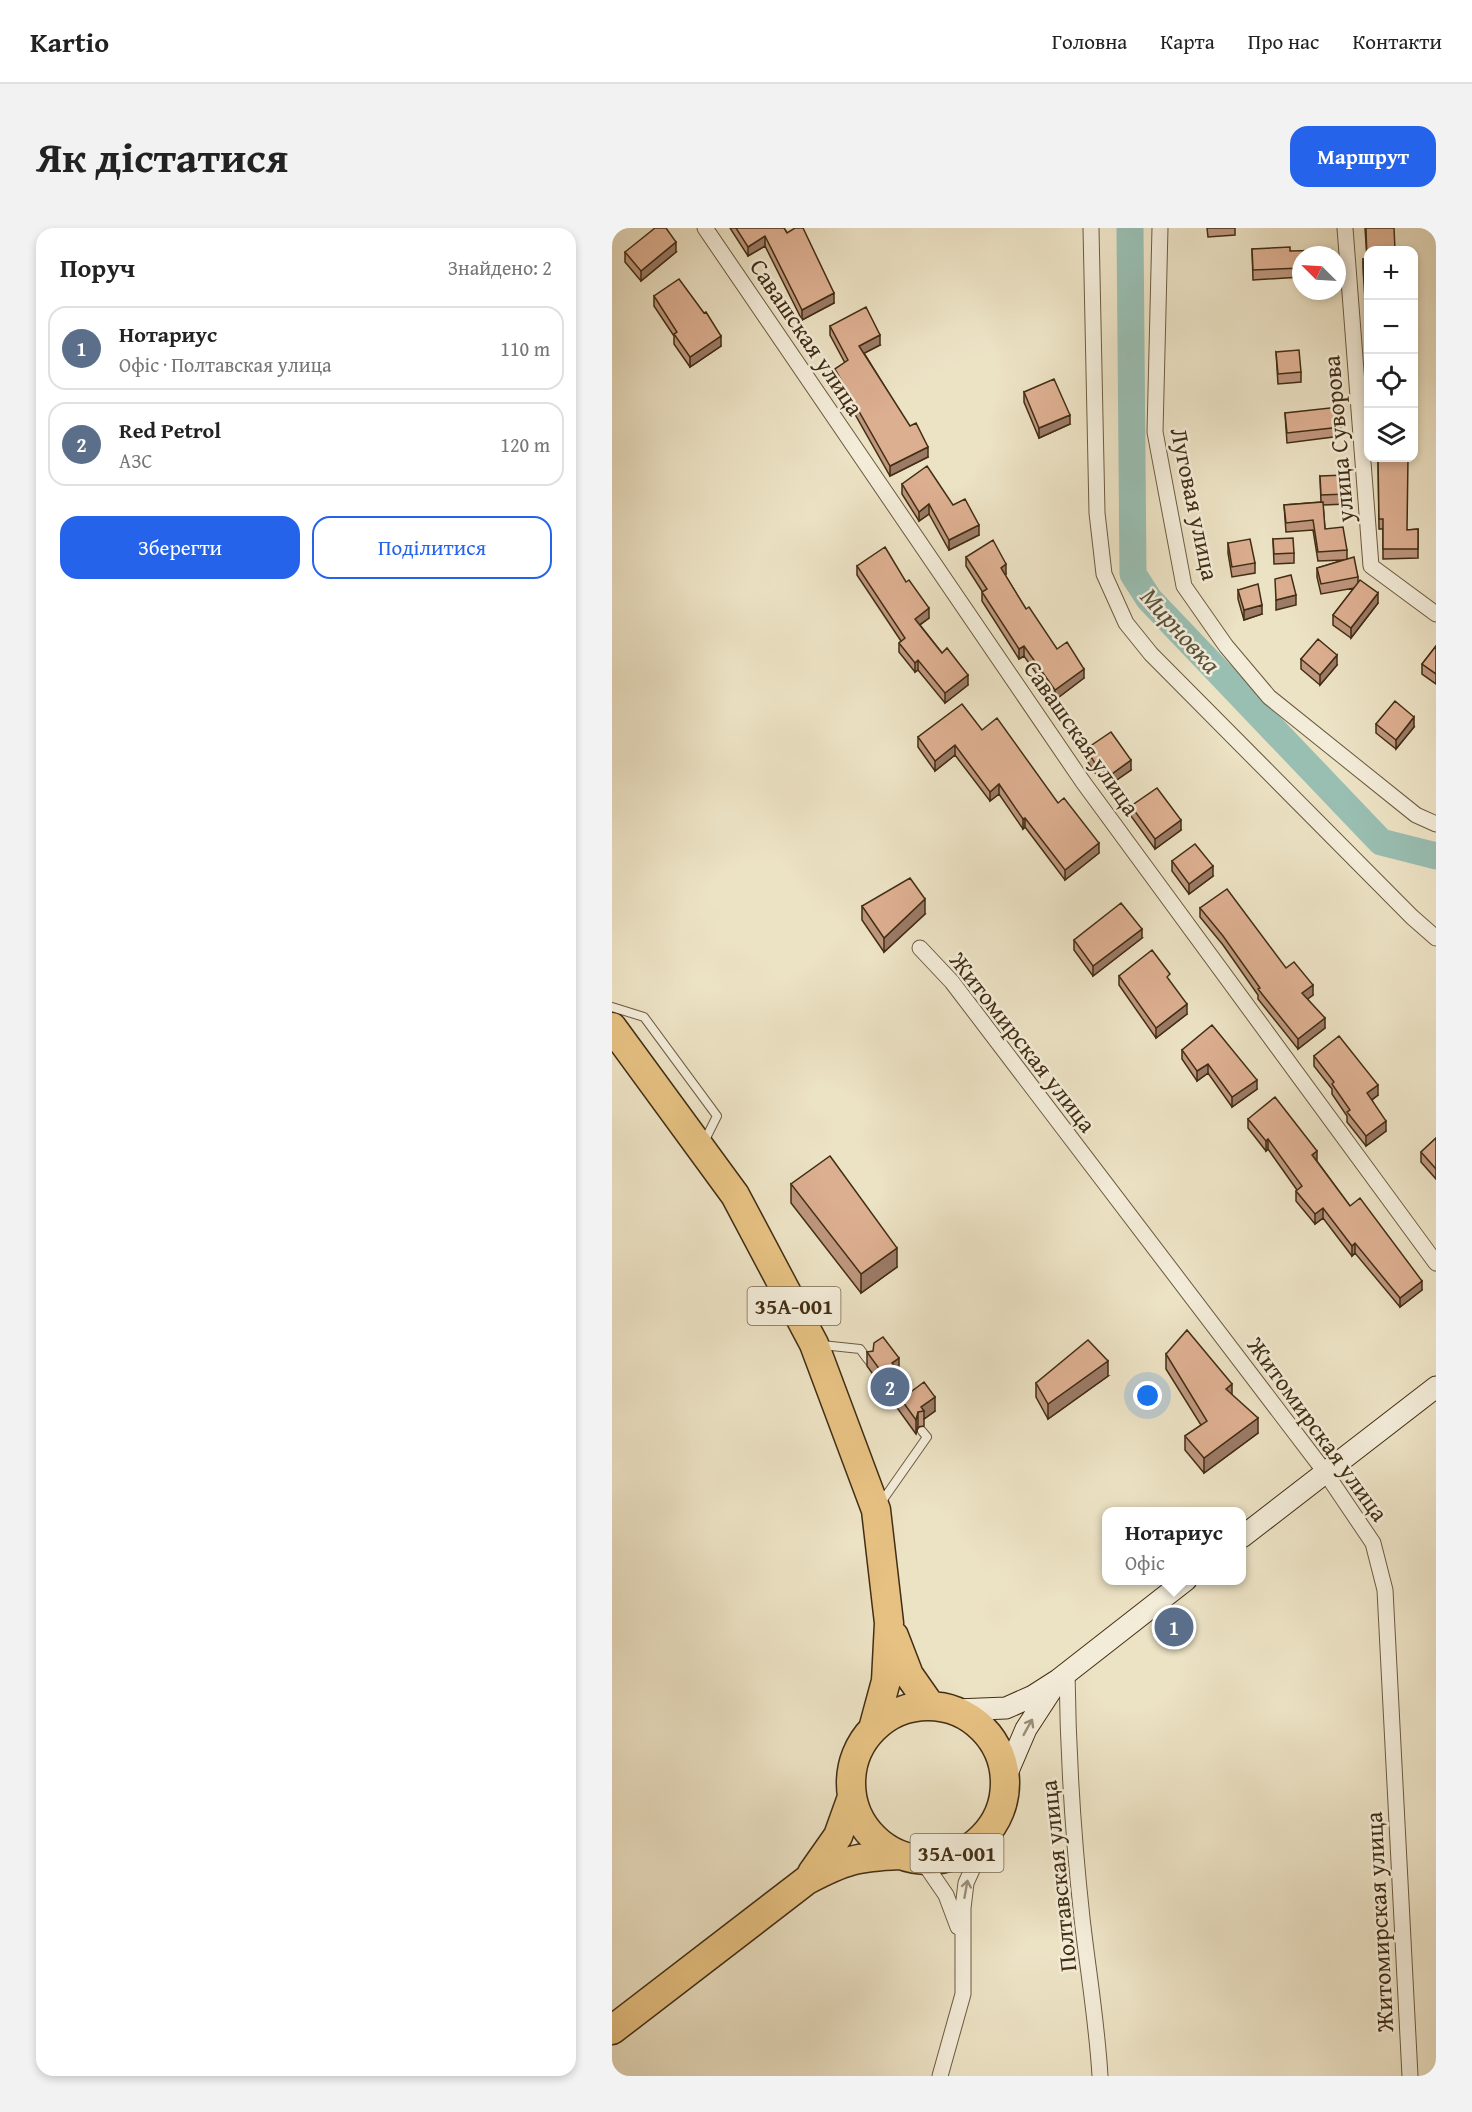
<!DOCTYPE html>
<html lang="uk">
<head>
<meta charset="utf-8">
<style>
	body { margin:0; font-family:"Gentium Book Plus",serif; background:#f2f2f2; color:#222 }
	.controls { position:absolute; right:18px; top:18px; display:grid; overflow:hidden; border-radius:12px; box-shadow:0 3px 9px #0003 }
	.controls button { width:54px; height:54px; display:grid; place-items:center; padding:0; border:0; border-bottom:2px solid #e0e0e0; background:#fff; color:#222; font:30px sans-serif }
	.compass { position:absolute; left:680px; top:18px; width:54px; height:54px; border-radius:50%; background:#fff; box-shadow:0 3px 9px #0003; rotate:294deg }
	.you { position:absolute; left:536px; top:1168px; width:21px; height:21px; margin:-15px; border:4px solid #fff; border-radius:50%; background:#1a73e8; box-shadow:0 0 0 9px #1a73e833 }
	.badge { display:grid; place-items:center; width:39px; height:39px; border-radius:50%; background:#2563eb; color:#fff; font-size:20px; font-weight:700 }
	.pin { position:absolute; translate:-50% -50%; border:3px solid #fff; box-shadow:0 2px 6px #0006 }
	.popup { position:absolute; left:490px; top:1279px; width:144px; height:78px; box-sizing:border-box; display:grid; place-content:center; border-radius:12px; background:#fff; filter:drop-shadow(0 2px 4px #0005); font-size:20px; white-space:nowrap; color:#767676 }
	.popup b { font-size:22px; color:#222 }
	.popup::after { content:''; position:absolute; left:50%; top:100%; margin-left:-12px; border:12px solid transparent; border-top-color:#fff }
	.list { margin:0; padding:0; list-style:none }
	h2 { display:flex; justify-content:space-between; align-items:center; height:78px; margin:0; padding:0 24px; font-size:26px }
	h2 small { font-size:20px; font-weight:400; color:#767676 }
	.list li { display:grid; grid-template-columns:39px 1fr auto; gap:18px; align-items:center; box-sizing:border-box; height:84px; margin:0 12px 12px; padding:0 12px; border:2px solid #e0e0e0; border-radius:18px }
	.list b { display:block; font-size:22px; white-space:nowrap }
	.list p { margin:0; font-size:20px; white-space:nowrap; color:#767676 }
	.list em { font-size:20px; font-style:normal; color:#767676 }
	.actions { display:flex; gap:12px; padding:18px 24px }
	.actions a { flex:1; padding:14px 0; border:2px solid #2563eb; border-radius:18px; text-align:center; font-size:21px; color:#2563eb }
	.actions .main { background:#2563eb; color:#fff }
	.icon { flex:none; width:33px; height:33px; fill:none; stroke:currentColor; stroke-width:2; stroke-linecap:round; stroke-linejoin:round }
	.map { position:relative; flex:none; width:824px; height:1848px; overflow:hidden; border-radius:18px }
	header { display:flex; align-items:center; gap:36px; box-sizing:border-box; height:84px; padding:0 30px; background:#fff; border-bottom:2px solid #e0e0e0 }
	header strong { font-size:28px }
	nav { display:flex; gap:33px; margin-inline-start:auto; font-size:21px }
	.intro { display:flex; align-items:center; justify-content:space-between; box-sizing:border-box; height:144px; padding:0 36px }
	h1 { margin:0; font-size:42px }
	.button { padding:15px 27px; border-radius:18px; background:#2563eb; color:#fff; font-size:21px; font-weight:700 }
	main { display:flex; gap:36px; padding:0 36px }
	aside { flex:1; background:#fff; border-radius:18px; box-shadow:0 3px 9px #0003 }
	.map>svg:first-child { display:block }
</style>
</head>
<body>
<header>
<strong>Kartio</strong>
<nav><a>Головна</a><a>Карта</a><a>Про нас</a><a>Контакти</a></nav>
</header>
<div class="intro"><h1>Як дістатися</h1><a class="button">Маршрут</a></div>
<main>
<aside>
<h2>Поруч<small>Знайдено: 2</small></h2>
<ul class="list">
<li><span class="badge" style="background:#5c6f8a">1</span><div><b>Нотариус</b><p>Офіс · Полтавская улица</p></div><em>110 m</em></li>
<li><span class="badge" style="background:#5c6f8a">2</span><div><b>Red Petrol</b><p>АЗС</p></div><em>120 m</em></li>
</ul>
<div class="actions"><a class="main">Зберегти</a><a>Поділитися</a></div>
</aside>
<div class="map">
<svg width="824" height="1848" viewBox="0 0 824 1848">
	<rect width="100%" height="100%" fill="#ece2c4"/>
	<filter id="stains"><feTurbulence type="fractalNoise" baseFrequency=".00333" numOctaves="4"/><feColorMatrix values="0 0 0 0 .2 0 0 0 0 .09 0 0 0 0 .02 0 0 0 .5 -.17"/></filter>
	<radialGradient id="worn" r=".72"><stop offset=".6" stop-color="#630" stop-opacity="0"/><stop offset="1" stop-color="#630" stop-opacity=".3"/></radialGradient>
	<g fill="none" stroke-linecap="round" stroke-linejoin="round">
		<!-- river -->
		<path stroke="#99beb2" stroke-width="27" d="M518,0L521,346L537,371L769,614L824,628"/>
		<defs>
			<path id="lane" d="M0,779L32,789L105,888L92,914
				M210,1117L248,1121L257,1133
				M268,1276L315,1209L310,1203"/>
			<path id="street" d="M93,0L471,554L824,1035
				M479,0L485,285L492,346L514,395L539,426L800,689L824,710
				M548,0L543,204L572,358L614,418L657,469L804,587L824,596
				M733,0L759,338L824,386
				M308,720L340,754L713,1244L761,1315L773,1362L798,1848
				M455,1444C456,1526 461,1608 470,1690C476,1743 485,1795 488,1848
				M310,1632L334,1667L346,1699
				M328,1848L351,1766V1680L354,1655L379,1600"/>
			<path id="secondary" d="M630,1309L824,1159
				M344,1482L394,1480L421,1468L446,1452L574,1352
				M393,1550L414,1501L442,1458"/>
			<path id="highway" d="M0,799L123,967L202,1116L264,1282L277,1395L274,1453L261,1501
				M282,1408L297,1447L318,1477
				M239 1555a77 77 0 1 1 154 0a77 77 0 1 1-154 0Z
				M200,1645L226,1608L240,1569
				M0,1802L195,1652C233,1632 245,1629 287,1627"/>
		</defs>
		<!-- lane casing -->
		<use href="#lane" stroke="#6c5b40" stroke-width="10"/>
		<!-- street casing -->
		<use href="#street" stroke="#6c5b40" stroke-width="17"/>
		<!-- secondary casing -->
		<use href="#secondary" stroke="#422e14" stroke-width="23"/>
		<!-- highway casing -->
		<use href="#highway" stroke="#422e14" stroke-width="31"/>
		<!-- lane -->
		<use href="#lane" stroke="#f3ecd9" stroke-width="8"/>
		<!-- street -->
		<use href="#street" stroke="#f3ecd9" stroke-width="15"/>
		<!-- secondary -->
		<use href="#secondary" stroke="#f3ecd9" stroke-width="21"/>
		<!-- highway -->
		<use href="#highway" stroke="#e6c182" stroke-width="28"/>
	</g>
	<!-- wall -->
	<path fill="#be967d" stroke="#422e14" stroke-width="1.5" d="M118,0H172L222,75L190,92L153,18L136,28Z
		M595,0H623V7L596,9Z
		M753,0L756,22V115L751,41V31H755Z
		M640,21L678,23L689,27V49L641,52Z
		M13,24H64L29,53L13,34Z
		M42,68L109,118L78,139L62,116V108L42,78Z
		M218,98L268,117L252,125L316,229L278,248L223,151V141L233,135L218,107Z
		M664,124L689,144V154L666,156Z
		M412,164L458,196L427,210L412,174Z
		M673,185L729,199V208L675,215Z
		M766,230L795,302L806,301V330L771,331V301H767Z
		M708,248L735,266V276L711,277L713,301L735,322V331L746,349V354L766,375L739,410L721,397V387L742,360L709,366L705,349V340L732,332L706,333L701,302L674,304L672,277L709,274Z
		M290,256L341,277L367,307L337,322L317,286L307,293L290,266Z
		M661,311L682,325V335L662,336Z
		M616,315L643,335V345L620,349L616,325Z
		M354,329L394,346L393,347L414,381L445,421L472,450L443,472L412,428L407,431L370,373V363L354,338Z
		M245,338L317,390L308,397L330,425L356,457L333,475L306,442L303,444L287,424V415L289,413L245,347Z
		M626,362L650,386L632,392L626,371Z
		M824,418V456L810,446V436Z
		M689,431L725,437L708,457L689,441Z
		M764,496L802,499L784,521L764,505Z
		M370,502L446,575L487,625L453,652L413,599L411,601L387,566L378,573L343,527L323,543L306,519V509Z
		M474,521L519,542L493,560L474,531Z
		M519,578L569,602L543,621L519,588Z
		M560,633L601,648L577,666L560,643Z
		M250,678L313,686L272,724L250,692Z
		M588,680L674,740L701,767L695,771L713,800L686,821L646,771V767L611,717L588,689Z
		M530,710L481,748L462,722V712Z
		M507,748L575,786L544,810L507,757Z
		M570,822L645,861L620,879L596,845L585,853L570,831Z
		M702,828L766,867L760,872L774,903L754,918L735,894V888L720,866V861L702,838Z
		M636,891L705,933L738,978L810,1062L788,1079L743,1025L740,1028L711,990L703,996L684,973V963L685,962L656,921L654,923L636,900Z
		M824,910V951L809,934V924Z
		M179,956L285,1039L249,1065L179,975Z
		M255,1124L287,1144L300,1163L323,1183L312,1191V1198L306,1199L304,1206L255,1138Z
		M554,1126L646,1205L592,1245L573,1222V1208L589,1197L554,1141Z
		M496,1148L436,1191L424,1169V1155Z"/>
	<!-- shaded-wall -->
	<path fill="#9b7a66" stroke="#422e14" stroke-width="1.5" d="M153,8V18L136,28V19Z
		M64,14V24L29,53V43Z
		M222,65V75L190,92V82Z
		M268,107V117L247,128V118Z
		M109,108V118L78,139V129Z
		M458,187V196L427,210V200Z
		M316,219V229L278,248V238Z
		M317,276V286L307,293V284Z
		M367,297V307L337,322V312Z
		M394,336V346L389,349V340Z
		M766,365V375L739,410V400Z
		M684,367V377L664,382V372Z
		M650,377V386L632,392V382Z
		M317,380V390L303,400V391Z
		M412,418V428L407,431V421Z
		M725,427V437L708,457V447Z
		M306,432V442L303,444V435Z
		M472,441V450L443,472V462Z
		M356,447V457L333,475V465Z
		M802,489V499L784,521V512Z
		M343,517V527L323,543V533Z
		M519,532V542L493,560V551Z
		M387,556V566L378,573V564Z
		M413,590V599L411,601V591Z
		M569,592V602L543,621V611Z
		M487,615V625L453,652V642Z
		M601,638V648L577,666V656Z
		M313,671V686L272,724V710Z
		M530,701V710L481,748V738Z
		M701,757V767L690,775V765Z
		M575,776V786L544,810V800Z
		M713,790V800L686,821V811Z
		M596,836V845L585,853V843Z
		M645,852V861L620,879V869Z
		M766,857V867L755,875V865Z
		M774,893V903L754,918V908Z
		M656,911V921L654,923V913Z
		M705,923V933L700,927Z
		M711,980V990L703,996V986Z
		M743,1015V1025L740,1028V1018Z
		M285,1020V1039L249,1065V1046Z
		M810,1053V1062L788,1079V1070Z
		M287,1130V1145L280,1135Z
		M496,1133V1148L436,1191V1176Z
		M620,1156V1171L614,1161Z
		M323,1169V1183L312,1191V1183L309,1179Z
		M306,1184V1199L304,1206V1192Z
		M646,1190V1205L592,1245V1230Z"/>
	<!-- building -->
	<path fill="#ddaf91" stroke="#422e14" stroke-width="1.5" d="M43,0H54L64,14L29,43L13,24Z
		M124,0H172L175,5L183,0H191L222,65L190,82L153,8L136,19Z
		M754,0H782L783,22H756V105L751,31H755Z
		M678,19V23L720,22L721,27H689V40L641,42L640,21Z
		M67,51L92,85L94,84L109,108L78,129L62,106L65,104L42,68Z
		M254,79L268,107L247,118L298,198L304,195L316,219L278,238L223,141L236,132L218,98Z
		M687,122L689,144L666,146L664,124Z
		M442,151L458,187L427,200L412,164Z
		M727,179L729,199L675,205L673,185Z
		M766,230H796L795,302L806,301V321H771V291H767Z
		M315,238L341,277L353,271L367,297L337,312L317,276L307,284L290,256Z
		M734,247L735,266L709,267L708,248Z
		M711,274L713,301L731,299L735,322L706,324L701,292L674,295L672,277Z
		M681,310L682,325L662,326L661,311Z
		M638,311L643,335L620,339L616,315Z
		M381,312L394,336L389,340L414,381L417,379L445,421L455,414L472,441L443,462L412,418L407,421L370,364L375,361L354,329Z
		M273,319L294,354L297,352L317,380L303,391L330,425L335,420L356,447L333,465L306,432L303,435L287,415L293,410L245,338Z
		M742,329L746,349L709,356L705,340Z
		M679,347L684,367L664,372L663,351Z
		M748,352L766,365L739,400L721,387Z
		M646,356L650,377L632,382L626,362Z
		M706,411L725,427L708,447L689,431Z
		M824,418V446L810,436Z
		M783,473L802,489L784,512L764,496Z
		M350,476L370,502L385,490L446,575L452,570L487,615L453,642L413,590L411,591L387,556L378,564L343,517L323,533L306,509Z
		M499,504L519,532L493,551L474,521Z
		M545,560L569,592L543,611L519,578Z
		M583,616L601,638L577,656L560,633Z
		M298,650L313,671L272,710L250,678Z
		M615,661L674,740L682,734L701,757L690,765L713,790L686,811L646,761L648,760L611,708L588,680Z
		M509,675L530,701L481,738L462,712Z
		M540,722L558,746L555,749L575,776L544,800L507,748Z
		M600,797L645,852L620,869L596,836L585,843L570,822Z
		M727,808L766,857L755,865L774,893L754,908L735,884L738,882L720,856L722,854L702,828Z
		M663,869L705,923L700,927L738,978L748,970L810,1053L788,1070L743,1015L740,1018L711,980L703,986L684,963L690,958L656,911L654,913L636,891Z
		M824,910V941L809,924Z
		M218,928L285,1020L249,1046L179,956Z
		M575,1102L620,1156L614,1161L646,1190L592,1230L573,1208L595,1193L554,1126Z
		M271,1109L287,1130L280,1135L300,1163L312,1154L323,1169L309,1179L312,1183L306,1184L304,1192L255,1124L261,1123L262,1115Z
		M476,1112L496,1133L436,1176L424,1155Z"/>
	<!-- one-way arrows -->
	<defs><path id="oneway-shaft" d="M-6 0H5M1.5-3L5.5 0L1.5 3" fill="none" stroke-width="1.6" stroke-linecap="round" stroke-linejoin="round" transform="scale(1.5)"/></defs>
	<g stroke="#9a8d76">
		<use href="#oneway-shaft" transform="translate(416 1499) rotate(-61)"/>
		<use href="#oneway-shaft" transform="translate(354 1661) rotate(-80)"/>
	</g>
	<g text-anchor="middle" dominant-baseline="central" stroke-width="5" stroke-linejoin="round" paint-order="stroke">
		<!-- shield labels -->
		<g fill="#f3ecd9" stroke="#77674f" stroke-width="1.5">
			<rect x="135.5" y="1059" width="93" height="38" rx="4.5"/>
			<rect x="298.5" y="1606" width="93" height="38" rx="4.5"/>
		</g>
		<g font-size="22" font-weight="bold" fill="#422e14">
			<text x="182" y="1078">35А-001</text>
			<text x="345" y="1625">35А-001</text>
		</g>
		<!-- street labels -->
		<g font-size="24" fill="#422e14" stroke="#f3ecd9">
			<text transform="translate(195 109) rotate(56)">Савашская улица</text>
			<text transform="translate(726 211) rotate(-95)">улица Суворова</text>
			<text transform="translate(583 276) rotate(78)">Луговая улица</text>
			<text transform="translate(470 510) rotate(55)">Савашская улица</text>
			<text transform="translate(411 814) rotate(52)">Житомирская улица</text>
			<text transform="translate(706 1201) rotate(54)">Житомирская улица</text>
			<text transform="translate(446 1648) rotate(-96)">Полтавская улица</text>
			<text transform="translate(767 1694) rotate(-93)">Житомирская улица</text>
		</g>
		<!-- water labels -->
		<g font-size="26" font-style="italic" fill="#58523c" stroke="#f3ecd9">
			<text transform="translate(569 402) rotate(48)">Мирновка</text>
		</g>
	</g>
	<rect width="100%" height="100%" filter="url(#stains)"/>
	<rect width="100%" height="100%" fill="url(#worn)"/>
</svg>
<div class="controls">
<button>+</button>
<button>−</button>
<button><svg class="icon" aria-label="locate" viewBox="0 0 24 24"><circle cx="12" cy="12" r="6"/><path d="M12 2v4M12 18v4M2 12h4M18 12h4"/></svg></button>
<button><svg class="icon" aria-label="layers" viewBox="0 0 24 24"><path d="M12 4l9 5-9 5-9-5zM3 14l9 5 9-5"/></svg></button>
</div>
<svg class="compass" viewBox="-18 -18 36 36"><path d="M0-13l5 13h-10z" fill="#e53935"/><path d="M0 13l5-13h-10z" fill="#767676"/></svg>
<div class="you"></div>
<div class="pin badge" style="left:562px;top:1399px;background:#5c6f8a">1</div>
<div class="popup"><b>Нотариус</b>Офіс</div>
<div class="pin badge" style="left:278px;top:1159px;background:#5c6f8a">2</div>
</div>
</main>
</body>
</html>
